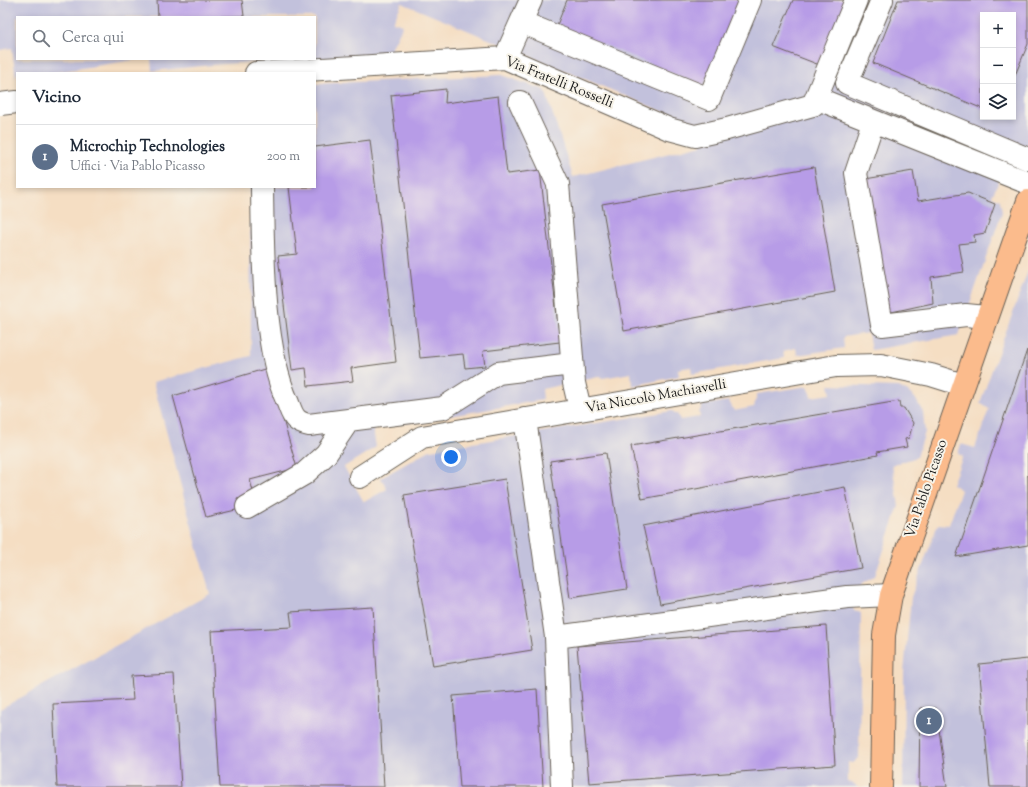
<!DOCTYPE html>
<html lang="it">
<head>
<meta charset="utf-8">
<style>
	body { margin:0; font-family:"Sorts Mill Goudy",serif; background:#f6f6f7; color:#1f2937 }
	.controls { position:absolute; right:12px; top:12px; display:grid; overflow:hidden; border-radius:0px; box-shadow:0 2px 6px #0003 }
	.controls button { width:36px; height:36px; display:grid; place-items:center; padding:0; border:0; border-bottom:1px solid #e0e1e3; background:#fff; color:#1f2937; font:20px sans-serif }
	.you { position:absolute; left:451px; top:457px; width:14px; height:14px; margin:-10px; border:3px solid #fff; border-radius:50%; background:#1a73e8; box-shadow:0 0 0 6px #1a73e833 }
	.badge { display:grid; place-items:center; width:26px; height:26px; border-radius:50%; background:#b5179e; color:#fff; font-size:13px; font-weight:700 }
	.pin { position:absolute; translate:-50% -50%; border:2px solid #fff; box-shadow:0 1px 4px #0006 }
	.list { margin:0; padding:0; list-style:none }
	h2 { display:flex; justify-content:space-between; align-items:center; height:52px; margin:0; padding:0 16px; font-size:17px }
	h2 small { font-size:13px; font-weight:400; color:#747a83 }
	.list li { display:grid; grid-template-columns:26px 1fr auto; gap:12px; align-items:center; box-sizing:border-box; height:64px; padding:0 16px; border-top:1px solid #e0e1e3 }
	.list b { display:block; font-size:15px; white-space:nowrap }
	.list p { margin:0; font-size:13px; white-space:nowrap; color:#747a83 }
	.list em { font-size:13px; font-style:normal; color:#747a83 }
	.icon { flex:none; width:22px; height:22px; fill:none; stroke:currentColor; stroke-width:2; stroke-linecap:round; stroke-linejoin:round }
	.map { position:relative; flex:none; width:1028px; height:787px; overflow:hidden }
	.search { position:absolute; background:#fff; box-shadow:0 2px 6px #0003; left:16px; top:16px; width:300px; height:44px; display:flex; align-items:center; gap:10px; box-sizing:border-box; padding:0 14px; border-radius:0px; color:#747a83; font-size:15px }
	.panel { position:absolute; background:#fff; box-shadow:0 2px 6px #0003; left:16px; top:72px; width:300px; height:116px; border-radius:0px }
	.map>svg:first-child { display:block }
</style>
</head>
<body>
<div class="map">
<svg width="1028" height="787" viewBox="0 0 1028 787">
	<rect width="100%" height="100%" fill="#f7f3e8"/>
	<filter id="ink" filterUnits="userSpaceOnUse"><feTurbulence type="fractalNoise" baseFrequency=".025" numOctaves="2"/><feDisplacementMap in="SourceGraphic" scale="8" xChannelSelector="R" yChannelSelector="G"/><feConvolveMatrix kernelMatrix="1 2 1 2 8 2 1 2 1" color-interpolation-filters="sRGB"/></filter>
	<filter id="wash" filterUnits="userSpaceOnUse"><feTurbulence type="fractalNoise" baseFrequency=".012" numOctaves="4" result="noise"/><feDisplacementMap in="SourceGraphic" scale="16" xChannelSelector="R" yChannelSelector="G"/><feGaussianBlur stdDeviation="0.9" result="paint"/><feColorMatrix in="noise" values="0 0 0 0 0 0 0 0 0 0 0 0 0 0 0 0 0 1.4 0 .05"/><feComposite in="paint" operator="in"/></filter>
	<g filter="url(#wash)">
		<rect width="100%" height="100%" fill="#f5dec3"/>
		<!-- industrial -->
		<path fill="#c2c1dc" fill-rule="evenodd" d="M0,0H1028V142L1011,184L1000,179L992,196L1000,200L1002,212L959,335L871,350L868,333L843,337L844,348L797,355L796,348L783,351L784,358L692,374L691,367L678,369L679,376L632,386L631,373L603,378L598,377L542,389L543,400L373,429L376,447L344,467L364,502L387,489L381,478L430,450L672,411L678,415L680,420L700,417L699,412L703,405L729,401L734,411L754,407L757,394L808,386L811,397L831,394L829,385L899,387L908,392L915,398L923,412L925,432L917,457L892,465L899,506L875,576L862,584L858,591L853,610L861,613L859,758L853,763L848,762V782L852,783L858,787H0V709L210,594L153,382L251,356L250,187H315V84L501,75L545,90L573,177L702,145L695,125L402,3L393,22L403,25L386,59H301L222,64L152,71L151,59H315V17H17V59H139L51,73H17L16,79L12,48L0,50ZM983,15H1013V117H983Z
			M1028,271V787H903L904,673L911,597L938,524L949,525L961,490L952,484L963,456L958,454L961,444L975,448L989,409L980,403Z"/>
		<g id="blocks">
			<!-- building -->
			<path fill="#b79ce7" d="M157,0H242L244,16L158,17Z
				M567,0H739L703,86L557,25Z
				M793,0H849L822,66L773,47Z
				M898,0H1028V44L1013,80V15H983V109L873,63Z
				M446,89L445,103L498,96L507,174L540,170L560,342L483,351L485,366L465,368L463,354L420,358L391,95Z
				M370,140L396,362L351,368L353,381L308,386L306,368L292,370L278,256L297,254L289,187H315V147Z
				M814,167L835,292L624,331L602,204Z
				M913,171L918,201L968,193L995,204L985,233L974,235L975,242L959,244L964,272L931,277L933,303L887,313L865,179Z
				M1027,350L1028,545L956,557Z
				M268,368L297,468L250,480L254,495L237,499L240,509L206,517L173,396Z
				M899,401L900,408H904L913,423L909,438L905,439L907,447L877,452L878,455L642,499L631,446Z
				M606,453L627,589L570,598L550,461Z
				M505,479L532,650L433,666L404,495Z
				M845,487L861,568L660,604L643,526Z
				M373,607L384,787H220L211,631L292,627L290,612Z
				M826,626L835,765L589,783L577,646Z
				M1028,659V787H990L979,664Z
				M174,674L181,787H57L53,704L133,700L131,676Z
				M537,689L543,787H460L453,696Z
				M920,708H936L947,787H919Z"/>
		</g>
	</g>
	<g filter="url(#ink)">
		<use href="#blocks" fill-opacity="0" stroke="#686056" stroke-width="1"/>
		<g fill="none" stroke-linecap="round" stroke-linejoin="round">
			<defs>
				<path id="minor" d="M531,0L521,22L709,99L750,0
					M882,0L847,83L1028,159
					M505,58L521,22
					M256,73L505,58L669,129L695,136L727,129L813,105L856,0
					M816,98L1028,183
					M520,102L558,184L574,383L580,409
					M0,104L17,102
					M871,128L856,173L882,325L966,315L986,317
					M262,187C263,250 262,346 288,403C290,408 292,415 296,419C300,423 304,424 309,425L443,408L498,373L572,364
					M525,419L556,637
					M360,477L422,437L836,366L881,365L931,375L963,385
					M247,507L304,474L326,454L349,420
					M562,787L556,637L847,597L891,595"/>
				<path id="major" d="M881,787L884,635L891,595L1028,201"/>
			</defs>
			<!-- minor casing -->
			<use href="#minor" stroke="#686056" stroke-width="24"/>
			<!-- major casing -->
			<use href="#major" stroke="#686056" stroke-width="24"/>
			<!-- minor -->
			<use href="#minor" stroke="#fff" stroke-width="22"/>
			<!-- major -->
			<use href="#major" stroke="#fbbb8c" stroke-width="22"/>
		</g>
	</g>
	<g text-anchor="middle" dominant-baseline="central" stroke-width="4" stroke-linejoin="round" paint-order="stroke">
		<!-- street labels -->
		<g font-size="14" fill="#1c1c1c" stroke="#f7f3e8">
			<text transform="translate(559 83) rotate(22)">Via Fratelli Rosselli</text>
			<text transform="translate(656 397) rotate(-10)">Via Niccolò Machiavelli</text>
			<text transform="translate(927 489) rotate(-71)">Via Pablo Picasso</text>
		</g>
	</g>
</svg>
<div class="controls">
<button>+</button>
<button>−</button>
<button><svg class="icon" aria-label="layers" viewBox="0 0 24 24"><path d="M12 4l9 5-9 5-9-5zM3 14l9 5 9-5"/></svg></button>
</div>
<div class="you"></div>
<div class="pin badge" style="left:929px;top:721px;background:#5c6f8a">1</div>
<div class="search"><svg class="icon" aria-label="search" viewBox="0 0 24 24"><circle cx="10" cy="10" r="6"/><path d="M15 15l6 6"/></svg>Cerca qui</div>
<section class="panel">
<h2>Vicino<small></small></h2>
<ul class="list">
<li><span class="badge" style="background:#5c6f8a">1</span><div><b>Microchip Technologies</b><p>Uffici · Via Pablo Picasso</p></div><em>200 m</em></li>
</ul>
</section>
</div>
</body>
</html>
